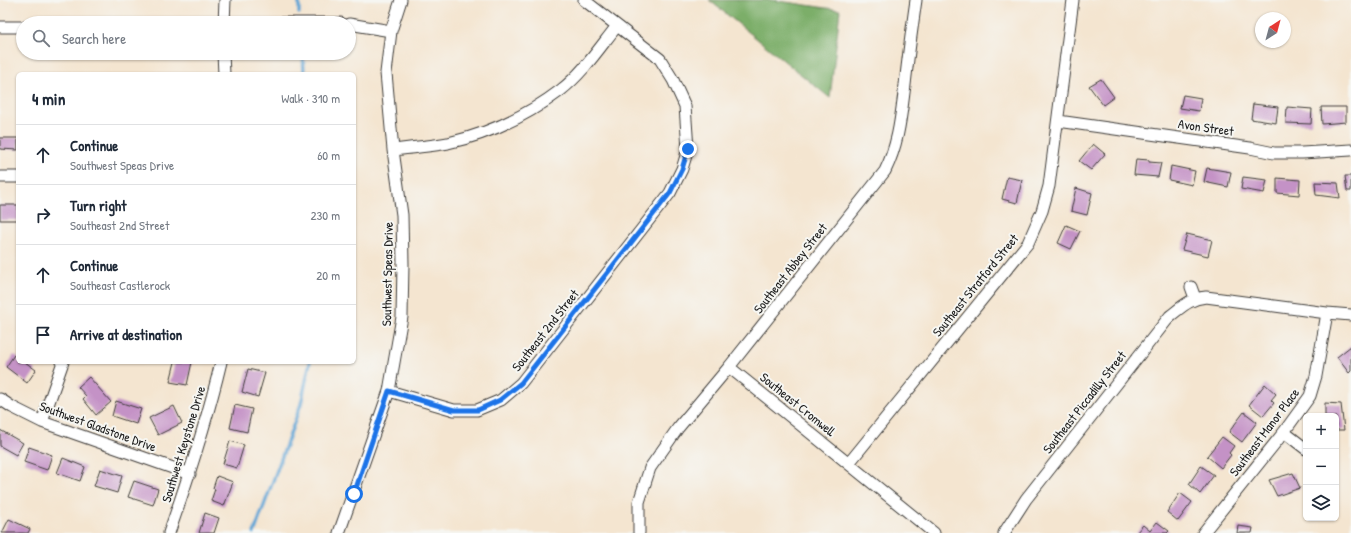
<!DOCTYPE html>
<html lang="en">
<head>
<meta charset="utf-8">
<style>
	body { margin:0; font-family:"Patrick Hand",sans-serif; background:#f2f2f3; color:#1f2937 }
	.controls { position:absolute; right:12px; bottom:12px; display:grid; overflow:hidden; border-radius:6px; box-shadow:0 1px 3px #0004 }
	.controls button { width:36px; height:36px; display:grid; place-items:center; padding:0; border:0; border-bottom:1px solid #e0e1e3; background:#fff; color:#1f2937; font:20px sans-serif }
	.compass { position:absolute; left:1255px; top:12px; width:36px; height:36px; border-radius:50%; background:#fff; box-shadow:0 1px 3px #0004; rotate:36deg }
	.stop { position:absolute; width:12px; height:12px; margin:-9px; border:3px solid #1a73e8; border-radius:50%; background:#fff }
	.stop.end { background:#1a73e8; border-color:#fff; box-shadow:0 1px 4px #0008 }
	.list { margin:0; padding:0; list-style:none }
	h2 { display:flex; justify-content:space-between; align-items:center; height:52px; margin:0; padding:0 16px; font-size:17px }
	h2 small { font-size:13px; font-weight:400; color:#747a83 }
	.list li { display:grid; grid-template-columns:26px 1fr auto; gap:12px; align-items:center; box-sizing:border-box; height:60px; padding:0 16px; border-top:1px solid #e0e1e3 }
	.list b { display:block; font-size:15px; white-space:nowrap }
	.list p { margin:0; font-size:13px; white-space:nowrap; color:#747a83 }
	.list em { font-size:13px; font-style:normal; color:#747a83 }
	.icon { flex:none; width:22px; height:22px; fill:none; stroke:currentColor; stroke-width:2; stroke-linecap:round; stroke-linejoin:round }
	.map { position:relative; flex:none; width:1351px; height:533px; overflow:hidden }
	.search { position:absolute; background:#fff; box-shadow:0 1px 3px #0004; left:16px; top:16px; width:340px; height:44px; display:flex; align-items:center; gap:10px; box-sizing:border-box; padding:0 14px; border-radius:22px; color:#747a83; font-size:15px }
	.panel { position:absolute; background:#fff; box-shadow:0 1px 3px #0004; left:16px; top:72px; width:340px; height:292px; border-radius:6px }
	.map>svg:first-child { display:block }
</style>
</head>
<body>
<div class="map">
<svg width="1351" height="533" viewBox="0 0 1351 533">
	<rect width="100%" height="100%" fill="#f6f6f2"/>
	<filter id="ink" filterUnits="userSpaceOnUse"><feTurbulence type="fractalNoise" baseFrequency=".025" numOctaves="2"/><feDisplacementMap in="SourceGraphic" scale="8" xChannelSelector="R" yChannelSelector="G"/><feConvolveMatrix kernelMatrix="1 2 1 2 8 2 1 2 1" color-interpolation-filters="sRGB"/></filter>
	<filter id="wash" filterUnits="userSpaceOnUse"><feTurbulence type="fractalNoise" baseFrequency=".012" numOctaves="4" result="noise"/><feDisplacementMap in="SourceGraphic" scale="16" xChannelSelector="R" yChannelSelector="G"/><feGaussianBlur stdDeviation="0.9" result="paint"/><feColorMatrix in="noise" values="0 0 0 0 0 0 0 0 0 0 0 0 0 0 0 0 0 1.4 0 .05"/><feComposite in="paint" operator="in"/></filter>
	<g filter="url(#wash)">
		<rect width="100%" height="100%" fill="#f4e5d0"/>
		<!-- forest -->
		<path fill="#7bae69" stroke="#4c6542" d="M709,0H772L840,10L830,98Z"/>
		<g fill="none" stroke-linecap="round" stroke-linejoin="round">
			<!-- stream -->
			<path stroke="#60a5d5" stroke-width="3.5" d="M299,0V13
				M303,53L304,74
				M254,533L301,404L310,362"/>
		</g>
		<g id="blocks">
			<!-- building -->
			<path fill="#c492c6" d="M1101,79L1114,97L1103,105L1089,86Z
				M1183,95L1201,98L1199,111L1180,108Z
				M1253,104L1278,107L1276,123L1251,119Z
				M1287,107L1312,109L1311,124L1286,123Z
				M1321,107H1346V122L1322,124Z
				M0,138H18V150L0,149Z
				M1093,144L1105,154L1091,170L1079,161Z
				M1136,159L1149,160V162L1161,163L1158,177L1134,175Z
				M1171,166L1195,171L1192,185L1169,180Z
				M1207,168L1231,172L1228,187L1204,182Z
				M1345,176H1351V191H1347Z
				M1007,177L1022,180L1017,203L1002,199Z
				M1243,177L1267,180L1264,193L1241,189Z
				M1277,178L1300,180L1299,195L1277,193Z
				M1315,182L1338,183L1340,198L1316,195Z
				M1076,188L1092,193L1087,215L1071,211Z
				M0,205H18V220H0Z
				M1066,225L1080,231L1071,249L1058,243Z
				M1187,234L1212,240L1208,256L1182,250Z
				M1351,346V371L1349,373L1337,357Z
				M14,355L18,357V362H25L36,370L27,383L6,367Z
				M175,362H192L187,385L170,382Z
				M248,369L265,373L258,397L242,392Z
				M89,377L111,402L96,415L83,399L86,396L78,387Z
				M1265,384L1276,394L1271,400L1274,403L1263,416L1249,405Z
				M116,401L141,409L136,424L112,416Z
				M1325,403L1341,404L1344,430H1336V416H1325Z
				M235,405L252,409L247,432L230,428Z
				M174,406L182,423L158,435L149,418Z
				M1244,412L1257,422L1242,442L1229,432Z
				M0,430L23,443L16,455L0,446Z
				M1222,437L1234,446L1229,453L1231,455L1221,468L1207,456Z
				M230,441L244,445L237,468L223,464Z
				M29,447L52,455L47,470L24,462Z
				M63,458L85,467L80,481L57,473Z
				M1201,466L1214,475L1200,494L1189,484Z
				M100,469L122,476L117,493L94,486Z
				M1293,473L1300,488L1277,496L1269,480Z
				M217,476L233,482L224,506L211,501L215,489L213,488Z
				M134,481L158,489L153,505L128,497Z
				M1180,493L1192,502L1178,521L1167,512Z
				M205,513L219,518L214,533H199Z
				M9,519L30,529L28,533H2Z
				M1157,522L1169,531L1167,533H1136L1143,525L1150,531Z
				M1238,526L1253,528L1252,533H1237Z"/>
		</g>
	</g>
	<g filter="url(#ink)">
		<use href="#blocks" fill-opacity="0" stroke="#3c3a37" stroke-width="1"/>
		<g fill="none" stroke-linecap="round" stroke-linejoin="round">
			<defs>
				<path id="minor" d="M224,23L225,0
					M276,23H341
					M349,24L391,31
					M0,27H23
					M223,53L224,74
					M1058,121L1250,148L1274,153H1302L1351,150
					M393,150C411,148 430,146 448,143C488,134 528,115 561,90C583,73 600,47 617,26
					M0,177H18
					M1191,287L1195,298
					M729,367L934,533
					M389,391L454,410H477L501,400L521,383L670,193L682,169L688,149L685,106L673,80L660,59L584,0
					M0,399L12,407L42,422L190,474
					M42,422L63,362
					M1284,432L1306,449
					M849,463L1028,243L1042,211L1049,186L1073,0
					M169,533C189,476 207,421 221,362
					M339,533L389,391L402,317L403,264L402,215L393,150L386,73L391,31L401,0
					M639,533V502L650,468L678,428L729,367L885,171C899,143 901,115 905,85C908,57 912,28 916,0
					M1004,533L1026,499L1170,316C1183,306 1189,299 1206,297L1327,313L1351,315
					M1203,533L1284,432L1310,396L1316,376L1327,313"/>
			</defs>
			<!-- minor casing -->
			<use href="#minor" stroke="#3c3a37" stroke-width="13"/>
			<!-- minor -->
			<use href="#minor" stroke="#fff" stroke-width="11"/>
		</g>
	</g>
	<g fill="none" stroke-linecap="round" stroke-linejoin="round" filter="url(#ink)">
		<!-- route -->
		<path stroke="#1a73e8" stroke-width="5" d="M354,494L389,391L454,410H478L500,400L521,383L670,193L682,169L688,149"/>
	</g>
	<g text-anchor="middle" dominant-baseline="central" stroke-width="4" stroke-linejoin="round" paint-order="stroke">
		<!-- street labels -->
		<g font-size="13" fill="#1c1c1c" stroke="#f6f6f2">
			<text transform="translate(1206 127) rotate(8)">Avon Street</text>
			<text transform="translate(790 268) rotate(-52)">Southeast Abbey Street</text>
			<text transform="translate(387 274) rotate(-89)">Southwest Speas Drive</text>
			<text transform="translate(975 285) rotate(-51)">Southeast Stratford Street</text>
			<text transform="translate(545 330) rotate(-52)">Southeast 2nd Street</text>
			<text transform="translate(1084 402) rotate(-52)">Southeast Piccadilly Street</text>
			<text transform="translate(798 404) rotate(39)">Southeast Cromwell</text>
			<text transform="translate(98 426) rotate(20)">Southwest Gladstone Drive</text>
			<text transform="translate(1264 432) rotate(-53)">Southeast Manor Place</text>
			<text transform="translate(183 444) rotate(-73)">Southwest Keystone Drive</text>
		</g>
	</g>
</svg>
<div class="controls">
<button>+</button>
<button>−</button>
<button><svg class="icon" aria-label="layers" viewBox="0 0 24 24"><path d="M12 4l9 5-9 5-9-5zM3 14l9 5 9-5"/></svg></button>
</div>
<svg class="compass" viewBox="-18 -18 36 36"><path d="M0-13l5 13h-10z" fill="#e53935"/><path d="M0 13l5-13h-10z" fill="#747a83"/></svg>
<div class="stop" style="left:354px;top:494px"></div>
<div class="stop end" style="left:688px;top:149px"></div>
<div class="search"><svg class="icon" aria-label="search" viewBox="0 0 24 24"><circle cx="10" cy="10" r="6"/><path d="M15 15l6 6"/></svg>Search here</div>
<section class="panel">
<h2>4 min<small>Walk · 310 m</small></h2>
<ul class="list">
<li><svg class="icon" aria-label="ahead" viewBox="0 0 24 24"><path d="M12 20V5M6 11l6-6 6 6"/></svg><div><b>Continue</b><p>Southwest Speas Drive</p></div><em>60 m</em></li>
<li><svg class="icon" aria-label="right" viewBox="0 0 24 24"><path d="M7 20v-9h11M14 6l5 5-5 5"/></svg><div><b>Turn right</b><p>Southeast 2nd Street</p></div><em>230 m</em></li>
<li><svg class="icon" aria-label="ahead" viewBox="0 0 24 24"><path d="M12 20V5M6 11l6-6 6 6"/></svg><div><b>Continue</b><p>Southeast Castlerock</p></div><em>20 m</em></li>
<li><svg class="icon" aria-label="arrive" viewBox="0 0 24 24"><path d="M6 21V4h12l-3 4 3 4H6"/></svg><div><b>Arrive at destination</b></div></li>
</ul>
</section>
</div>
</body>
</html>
